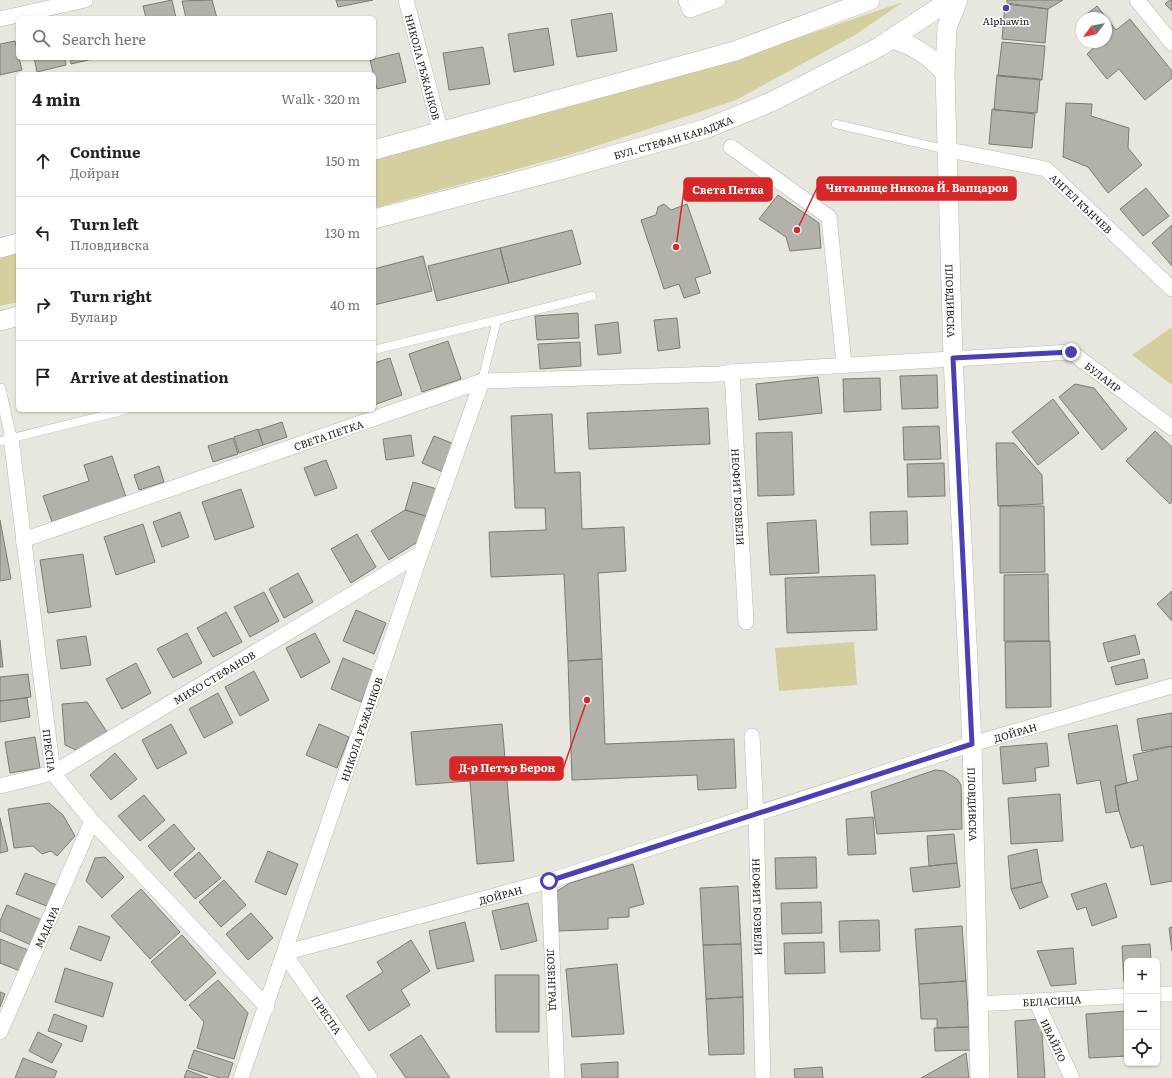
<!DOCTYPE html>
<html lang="en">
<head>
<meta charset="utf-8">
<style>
	body { margin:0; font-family:Literata,serif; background:#f2f2f2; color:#202124 }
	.controls { position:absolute; right:12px; bottom:12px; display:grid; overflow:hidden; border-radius:6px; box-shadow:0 1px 3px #0004 }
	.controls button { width:36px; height:36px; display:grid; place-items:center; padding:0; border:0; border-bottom:1px solid #e0e0e0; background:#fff; color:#202124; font:20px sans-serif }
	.compass { position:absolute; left:1076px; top:12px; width:36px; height:36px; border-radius:50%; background:#fff; box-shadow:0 1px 3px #0004; rotate:238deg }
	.stop { position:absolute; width:12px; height:12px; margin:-9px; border:3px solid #4c3fb6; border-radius:50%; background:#fff }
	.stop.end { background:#4c3fb6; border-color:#fff; box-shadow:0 1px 4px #0008 }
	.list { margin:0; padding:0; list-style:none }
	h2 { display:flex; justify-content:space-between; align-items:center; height:52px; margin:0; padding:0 16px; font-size:17px }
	h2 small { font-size:13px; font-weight:400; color:#757577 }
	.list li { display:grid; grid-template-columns:26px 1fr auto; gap:12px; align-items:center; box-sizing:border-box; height:72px; padding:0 16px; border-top:1px solid #e0e0e0 }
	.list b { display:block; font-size:15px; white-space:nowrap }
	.list p { margin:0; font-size:13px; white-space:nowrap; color:#757577 }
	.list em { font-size:13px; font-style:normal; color:#757577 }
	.icon { flex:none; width:22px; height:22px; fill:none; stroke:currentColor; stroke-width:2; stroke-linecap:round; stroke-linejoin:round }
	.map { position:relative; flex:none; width:1172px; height:1078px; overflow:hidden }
	.search { position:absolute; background:#fff; box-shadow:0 1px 3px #0004; left:16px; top:16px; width:360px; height:44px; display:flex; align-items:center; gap:10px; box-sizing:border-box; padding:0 14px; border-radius:6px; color:#757577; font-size:15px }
	.panel { position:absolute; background:#fff; box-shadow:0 1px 3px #0004; left:16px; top:72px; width:360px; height:340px; border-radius:6px }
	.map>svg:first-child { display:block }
</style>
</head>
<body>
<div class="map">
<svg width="1172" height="1078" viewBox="0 0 1172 1078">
	<rect width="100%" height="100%" fill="#e8e7df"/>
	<!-- green -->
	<path fill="#d5ce9f" d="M903,2L855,35L736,100L572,154L374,208V158L722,64Z
		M18,252V302L0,306V257Z
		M1172,327V385L1132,355Z
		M854,642L857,685L779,691L775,648Z"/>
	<!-- building -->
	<path fill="#b3b2aa" stroke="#7d7c74" d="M172,0L176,18H146L143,6Z
		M212,0L217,18H186L182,1Z
		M336,0H373L338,7Z
		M1007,0H1063L1048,9L1007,3Z
		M1170,0H1172V11L1165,4Z
		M1005,4L1048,9L1045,43L1002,39Z
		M1097,6L1116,30L1130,19L1172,71V78L1145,100L1119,69L1107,79L1087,54L1100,42H1106V18H1082Z
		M612,13L617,51L577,57L571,20Z
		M548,28L554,65L514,72L508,34Z
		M15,41L22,70L0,75V44Z
		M1002,42L1045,46L1042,80L998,76Z
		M483,47L490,84L449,90L443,53Z
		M399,53L406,82L377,89L370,60Z
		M34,58H65L66,65L37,72Z
		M70,58H97L71,64Z
		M997,75L1040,79L1037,113L994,110Z
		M1066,103L1092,104L1091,116L1129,128L1128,148L1142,165L1108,193L1088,167L1063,157Z
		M992,109L1035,114L1032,148L989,144Z
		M1146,188L1169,216L1143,236L1120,209Z
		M778,195L819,223L821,248L790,251L786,237L759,219Z
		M664,204L671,210L687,204L711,273L695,278L700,293L684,298L679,284L664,289L641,220L656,215L658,207Z
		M1172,225V266L1152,243Z
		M572,230L581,264L509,283L500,248Z
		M500,248L509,283L437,301L428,266Z
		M423,256L432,291L374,305V269Z
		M578,313L579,338L537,340L535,316Z
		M677,318L680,348L658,351L654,320Z
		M618,322L621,353L598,355L595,325Z
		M448,341L461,379L422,392L409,354Z
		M580,342L581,366L540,369L538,344Z
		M390,358L402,395L374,405V363Z
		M937,375L938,408L902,409L900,376Z
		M818,377L822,413L759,420L756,384Z
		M880,378L881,410L844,412L843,379Z
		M1075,384L1094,388L1127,429L1102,450L1059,397Z
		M1053,399L1079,433L1038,465L1012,432Z
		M708,408L710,444L589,449L587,413Z
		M552,414L555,473L580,472L582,529L624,527L626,571L598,573L602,659L568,661L564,574L491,577L489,532L546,530L545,508H515L511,416Z
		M282,422L287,437L263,445L258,430Z
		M939,426L941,459L904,460L903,427Z
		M258,429L263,445L239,453L234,437Z
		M1155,431L1172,447V501L1170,504L1126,461Z
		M792,432L794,495L758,496L756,433Z
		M411,435L414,456L386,460L383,439Z
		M434,436L454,444L443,472L422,463Z
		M233,438L238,454L213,462L208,446Z
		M996,443H1014L1042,475L1043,504L998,506Z
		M112,456L126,497L52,522L43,496L89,481L84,465Z
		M326,460L337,488L315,496L304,468Z
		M944,463L945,496L908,497L907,464Z
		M159,466L164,482L139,490L134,475Z
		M413,482L437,489L429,517L405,510Z
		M241,489L254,527L215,540L202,502Z
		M1000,506H1044L1045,572L1000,573Z
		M405,510L429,517L422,539L389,560L371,531Z
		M907,511L908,544L871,545L870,512Z
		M180,512L189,537L162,547L153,522Z
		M0,520L11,579L0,581Z
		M816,520L819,573L770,575L767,523Z
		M143,524L155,562L116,575L104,537Z
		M357,534L376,567L351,583L331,549Z
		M83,554L91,607L48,613L40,560Z
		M298,573L313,602L284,618L269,589Z
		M1048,574L1049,641H1004V575Z
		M875,575L877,630L787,633L785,578Z
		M1172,591V621L1157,604Z
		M264,592L279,621L250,637L234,607Z
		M356,610L386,623L374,654L343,641Z
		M226,612L242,642L213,657L197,628Z
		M187,633L202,663L173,678L157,649Z
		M315,633L330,662L301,678L286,648Z
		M1135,635L1140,654L1108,662L1103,643Z
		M86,636L91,665L61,669L57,640Z
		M0,640L3,667H0Z
		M1050,641L1051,707L1006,708L1005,642Z
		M343,658L374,671L361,702L331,689Z
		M602,659L605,744L734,739L736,788L698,790L697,775L572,780L568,661Z
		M1144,659L1148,678L1116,685L1111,667Z
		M136,663L151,693L122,709L106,679Z
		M254,671L269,700L240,716L225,687Z
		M28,674L31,697L0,701V677Z
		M218,693L233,723L204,738L189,709Z
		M27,698L30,717L0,722V701Z
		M87,702L107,732L78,751L65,745L62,704Z
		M1172,713V746L1142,751L1137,719Z
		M171,724L187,753L157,769L142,740Z
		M319,724L349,737L337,768L306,755Z
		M502,724L514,861L477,864L470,781L416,785L411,732Z
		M1117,725L1127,783L1115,786L1119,811L1106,813L1100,780L1077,784L1068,734Z
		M35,737L40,768L10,773L5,742Z
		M1047,743L1049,766L1035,768L1036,781L1003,784L1000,747Z
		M1172,746V881L1151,885L1143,845L1131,848L1119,811L1115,786L1138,780L1133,755Z
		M115,753L137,779L111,800L90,775Z
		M935,770L944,771L957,779L961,785L962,829L877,834L871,792Z
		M1060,794L1063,841L1011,844L1008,798Z
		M144,795L165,820L140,841L118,816Z
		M49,803L63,815L75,836L57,856L51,851L42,854L33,846L14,848L8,809Z
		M873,817L876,854L848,855L846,819Z
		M0,818L8,851L0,853Z
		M174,824L195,849L170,871L148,846Z
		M954,834L957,863L929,866L927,836Z
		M1037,849L1042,882L1011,889L1008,856Z
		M268,851L298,864L286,895L255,882Z
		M199,852L221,878L195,899L174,874Z
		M105,857L124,877L102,898L86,881L95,858Z
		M816,857L817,888L776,889L775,858Z
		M957,863L960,887L913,892L910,868Z
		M633,864L644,904L629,908V917L608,918V929L559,931L557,891L570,883Z
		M25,873L57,885L49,907L16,894Z
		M224,880L246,905L221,927L199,902Z
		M1042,882L1048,897L1020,909L1011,889Z
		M1106,883L1117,917L1092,926L1086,907L1077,910L1071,894Z
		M738,886L741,944L703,945L700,888Z
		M141,889L180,932L150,959L111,916Z
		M821,902L822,933L782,934L781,903Z
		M528,903L537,941L501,950L492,911Z
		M7,905L42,920L31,945L0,931V921Z
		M251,913L273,938L248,960L226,934Z
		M879,920L880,951L840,952L839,921Z
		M465,922L474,961L437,969L429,931Z
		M79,926L110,937L101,961L70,949Z
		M962,926L966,981L919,984L915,929Z
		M1172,927V951L1169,928Z
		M182,935L216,973L185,1001L151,962Z
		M0,939L28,950L20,971L0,963Z
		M411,940L430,971L401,990L410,1005L369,1031L346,996L383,972L377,962Z
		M824,942L825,973L785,974L784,943Z
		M741,944L743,997L706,999L703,945Z
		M1150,944L1151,961H1127V982H1124L1122,946Z
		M1073,948L1076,984L1051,986L1037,951Z
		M617,964L624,1034L572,1037L566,969Z
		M65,968L113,983L103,1017L55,1002Z
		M495,975H539V1032H496Z
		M218,980L248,1013L234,1059L197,1048L204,1022L189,1005Z
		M966,981L969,1027L937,1028V1019H921L919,984Z
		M0,992L5,994L0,1007Z
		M743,997L744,1054L709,1055L706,999Z
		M1127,1011V1056L1089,1058L1086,1014Z
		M54,1014L87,1026L82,1042L48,1031Z
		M1041,1019L1045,1078H1018L1015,1021Z
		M969,1027L970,1050L935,1051L934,1028Z
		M38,1032L62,1044L52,1063L29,1051Z
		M421,1035L450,1078H406L390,1055Z
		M194,1050L233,1063L228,1078H220L188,1068Z
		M966,1053L969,1078H921Z
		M23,1058L57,1071L54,1078H15Z
		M618,1062V1078H582L581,1064Z
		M822,1067L823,1078H795L794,1069Z
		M187,1070L208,1078H184Z"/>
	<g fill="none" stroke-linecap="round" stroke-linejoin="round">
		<defs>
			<path id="service" d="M836,124L948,150
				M497,320L592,296
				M374,350L497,320L482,381
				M0,441L126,410"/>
			<path id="pedestrian" d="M0,389L11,438"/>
			<g id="minor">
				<path id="s1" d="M406,0L441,133"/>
				<path d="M686,0L690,10L718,0"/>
				<path d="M1137,0L1172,43"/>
				<path d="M0,19L85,0"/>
				<path d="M731,147L829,217L844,364"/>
				<path id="s2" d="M949,150L1046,169L1172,289"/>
				<path id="s3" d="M732,372L746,622"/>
				<path id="s4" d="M11,438L53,773L92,821L267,1007"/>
				<path id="s5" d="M23,540L482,381L721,374L732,372L1071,352L1172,428"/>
				<path id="s6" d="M752,736L756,815L763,1078"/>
				<path id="s7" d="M0,786L53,773L421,553"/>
				<path id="s8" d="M549,881L557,1078"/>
				<path d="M1157,994H1172"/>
				<path id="s9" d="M1036,1001L1072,1078"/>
				<path id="s10" d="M977,1004L1127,996"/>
				<path id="s11" d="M0,1032L92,821"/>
				<path id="s12" d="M241,1078L421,553L482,381"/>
				<path id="s13" d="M370,1078L284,953L549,881L972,744L1172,686"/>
			</g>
			<g id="tertiary">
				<path id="s14" d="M958,0L947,27L945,73L953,358L972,744L980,1078"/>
				<path d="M893,39C916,47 929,55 945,73"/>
				<path d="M374,150L735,51L870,0"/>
				<path id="s15" d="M374,219L564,169L705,129L771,102L879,47L950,0"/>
				<path d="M0,248L18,243"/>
				<path d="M0,321L18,316"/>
			</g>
		</defs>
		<!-- service casing -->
		<use href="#service" stroke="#b8b7af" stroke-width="9"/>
		<!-- pedestrian casing -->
		<use href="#pedestrian" stroke="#b8b7af" stroke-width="12"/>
		<!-- minor casing -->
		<use href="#minor" stroke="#b8b7af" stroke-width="16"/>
		<!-- tertiary casing -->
		<use href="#tertiary" stroke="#b8b7af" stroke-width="20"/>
		<!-- service -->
		<use href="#service" stroke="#fff" stroke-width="8"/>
		<!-- pedestrian -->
		<use href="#pedestrian" stroke="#fff" stroke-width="11"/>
		<!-- minor -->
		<use href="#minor" stroke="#fff" stroke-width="15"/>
		<!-- tertiary -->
		<use href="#tertiary" stroke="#fff" stroke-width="19"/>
	</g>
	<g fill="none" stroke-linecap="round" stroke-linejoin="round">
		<!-- route -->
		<path stroke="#4c3fb6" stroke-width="5" d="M549,881L972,744L953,358L1071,352"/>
	</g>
	<!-- markers -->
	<circle fill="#4c3fb6" stroke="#fff" stroke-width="1.5" cx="1006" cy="8" r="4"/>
	<g text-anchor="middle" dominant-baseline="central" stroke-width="3" stroke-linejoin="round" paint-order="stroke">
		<!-- poi labels -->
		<g font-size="10" fill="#171714" stroke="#fff">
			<text x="1006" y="20">Alphawin</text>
		</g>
		<!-- street labels -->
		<g font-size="10" fill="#171714" stroke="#fff">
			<text stroke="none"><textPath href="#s1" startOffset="69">НИКОЛА РЪЖАНКОВ</textPath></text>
			<text stroke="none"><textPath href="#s15" startOffset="310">БУЛ. СТЕФАН КАРАДЖА</textPath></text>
			<text stroke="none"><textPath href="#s2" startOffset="148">АНГЕЛ КЪНЧЕВ</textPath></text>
			<text stroke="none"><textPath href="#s14" startOffset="303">ПЛОВДИВСКА</textPath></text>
			<text stroke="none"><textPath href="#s5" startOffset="1116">БУЛАИР</textPath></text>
			<text stroke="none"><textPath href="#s5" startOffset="323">СВЕТА ПЕТКА</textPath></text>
			<text stroke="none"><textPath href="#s3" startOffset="125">НЕОФИТ БОЗВЕЛИ</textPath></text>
			<text stroke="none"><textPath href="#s7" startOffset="242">МИХО СТЕФАНОВ</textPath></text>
			<text stroke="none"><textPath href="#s12" startOffset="369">НИКОЛА РЪЖАНКОВ</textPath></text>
			<text stroke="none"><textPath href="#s13" startOffset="916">ДОЙРАН</textPath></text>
			<text stroke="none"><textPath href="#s4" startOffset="315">ПРЕСПА</textPath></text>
			<text stroke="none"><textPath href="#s14" startOffset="807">ПЛОВДИВСКА</textPath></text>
			<text stroke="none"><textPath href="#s13" startOffset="376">ДОЙРАН</textPath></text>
			<text stroke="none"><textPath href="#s6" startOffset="171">НЕОФИТ БОЗВЕЛИ</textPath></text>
			<text stroke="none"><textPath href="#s11" startOffset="115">МАДАРА</textPath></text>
			<text stroke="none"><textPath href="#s8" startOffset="99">ЛОЗЕНГРАД</textPath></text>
			<text stroke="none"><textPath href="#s10" startOffset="75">БЕЛАСИЦА</textPath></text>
			<text transform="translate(327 1015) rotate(55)">ПРЕСПА</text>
			<text stroke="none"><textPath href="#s9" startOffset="43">ИВАЙЛО</textPath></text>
		</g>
	</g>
	<!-- callouts -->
	<path fill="none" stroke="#d62828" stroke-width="1.5" d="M797 230L817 188M676 247L684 190M587 700L563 769"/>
	<g fill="#d62828" stroke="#fff" stroke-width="1.5">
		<circle cx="797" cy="230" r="4"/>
		<circle cx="676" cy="247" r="4"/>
		<circle cx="587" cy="700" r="4"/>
	</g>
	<g fill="#d62828" stroke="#d62828" stroke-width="1.5">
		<rect x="817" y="177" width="199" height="23" rx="4"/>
		<rect x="684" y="178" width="88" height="23" rx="4"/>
		<rect x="450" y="757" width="113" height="23" rx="4"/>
	</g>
	<g font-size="11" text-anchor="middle" font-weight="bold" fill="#fff">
		<text x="917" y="192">Читалище Никола Й. Вапцаров</text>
		<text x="728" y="194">Света Петка</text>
		<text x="507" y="772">Д-р Петър Берон</text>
	</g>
</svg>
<div class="controls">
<button>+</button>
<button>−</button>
<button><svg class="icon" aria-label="locate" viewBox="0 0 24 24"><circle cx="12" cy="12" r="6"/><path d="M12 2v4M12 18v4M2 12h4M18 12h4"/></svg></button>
</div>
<svg class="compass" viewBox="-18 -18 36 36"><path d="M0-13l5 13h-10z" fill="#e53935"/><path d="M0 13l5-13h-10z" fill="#757577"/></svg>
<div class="stop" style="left:549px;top:881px"></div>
<div class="stop end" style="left:1071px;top:352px"></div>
<div class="search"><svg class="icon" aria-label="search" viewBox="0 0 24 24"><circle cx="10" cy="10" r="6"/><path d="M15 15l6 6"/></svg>Search here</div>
<section class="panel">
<h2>4 min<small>Walk · 320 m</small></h2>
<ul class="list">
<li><svg class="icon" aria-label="ahead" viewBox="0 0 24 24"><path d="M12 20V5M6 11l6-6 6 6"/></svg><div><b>Continue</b><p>Дойран</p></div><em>150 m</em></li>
<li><svg class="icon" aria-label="left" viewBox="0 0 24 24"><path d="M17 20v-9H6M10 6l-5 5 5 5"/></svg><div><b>Turn left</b><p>Пловдивска</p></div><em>130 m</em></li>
<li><svg class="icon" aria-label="right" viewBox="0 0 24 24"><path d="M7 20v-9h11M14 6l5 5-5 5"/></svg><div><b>Turn right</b><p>Булаир</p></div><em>40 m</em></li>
<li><svg class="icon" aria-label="arrive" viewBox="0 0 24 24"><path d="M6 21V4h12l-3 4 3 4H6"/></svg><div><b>Arrive at destination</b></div></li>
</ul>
</section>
</div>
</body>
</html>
